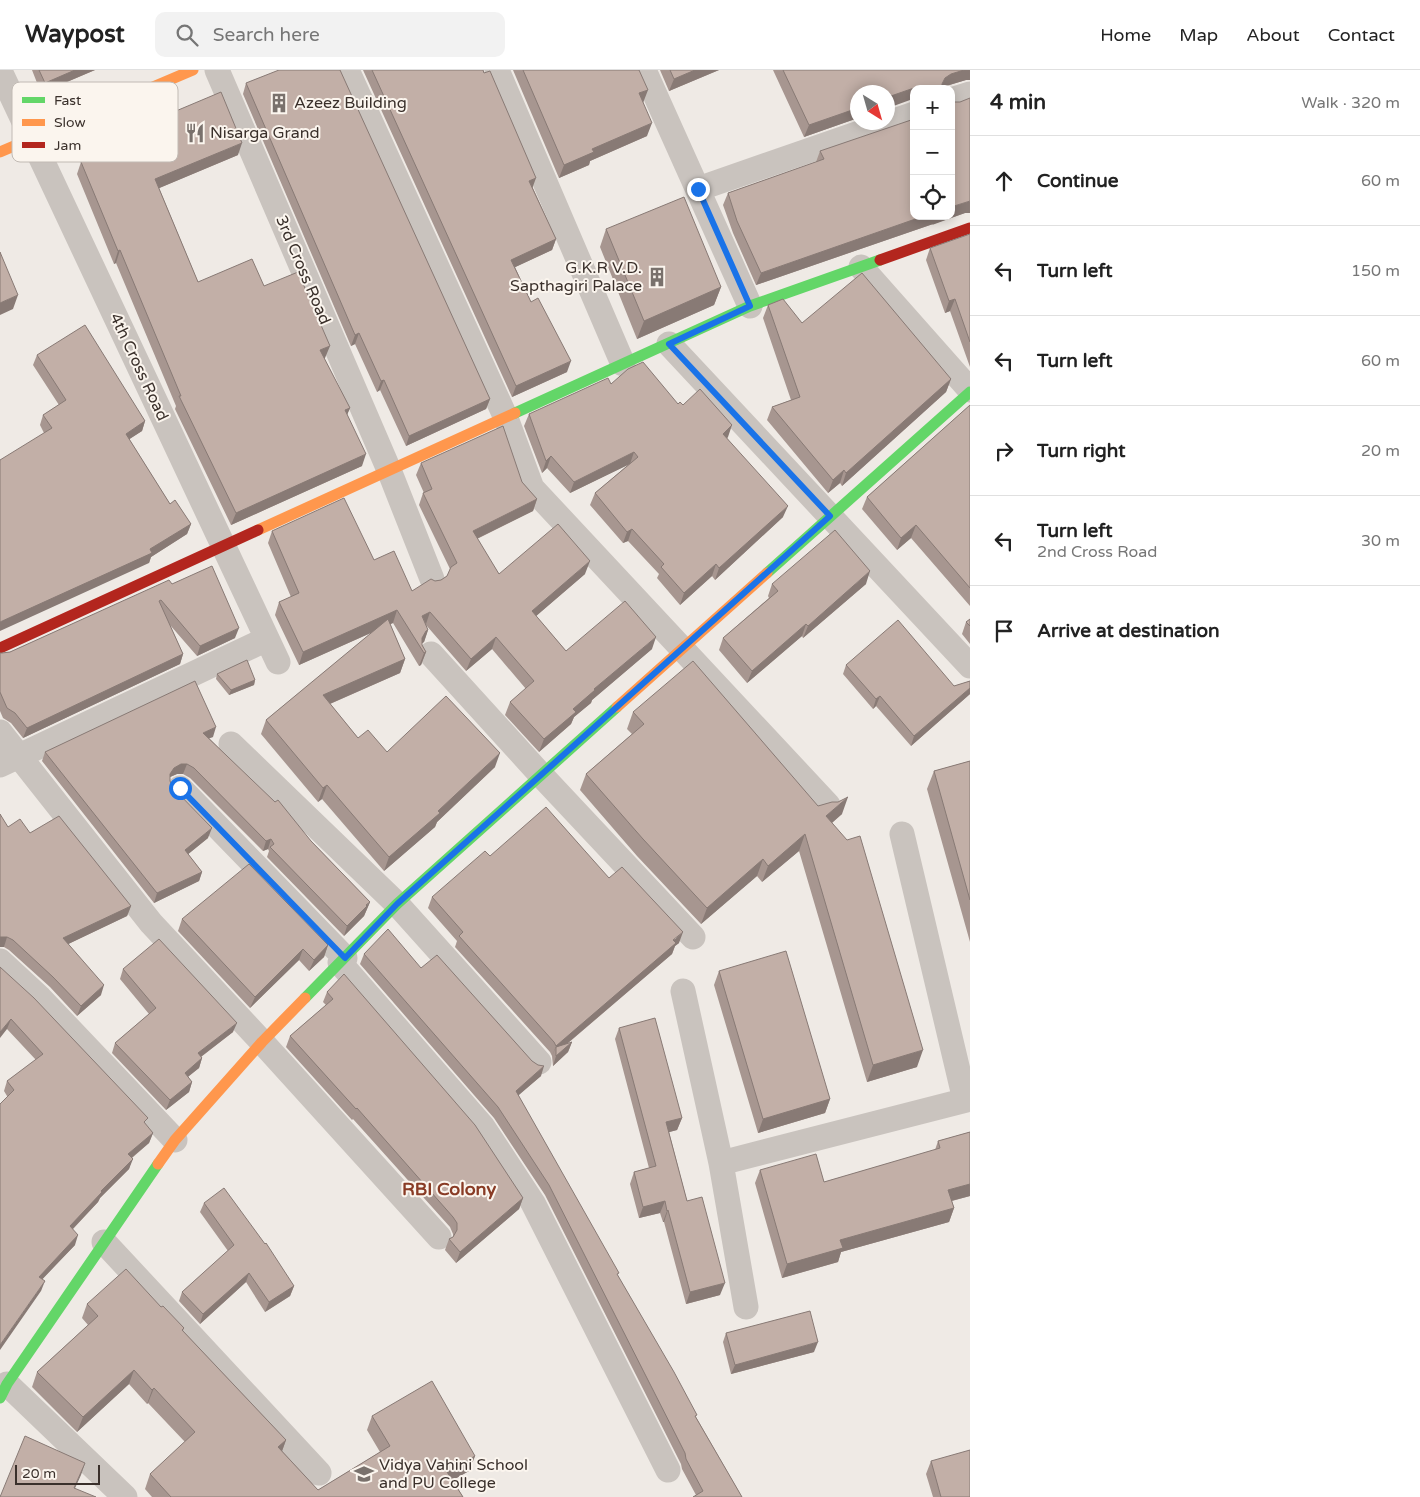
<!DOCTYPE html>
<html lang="en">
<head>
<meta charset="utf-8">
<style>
	body { margin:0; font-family:"Varela Round",sans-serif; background:#f2f2f2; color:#222 }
	.controls { position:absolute; right:15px; top:15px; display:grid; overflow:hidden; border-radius:10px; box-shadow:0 2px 12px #0003 }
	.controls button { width:45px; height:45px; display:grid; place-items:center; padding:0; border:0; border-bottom:1px solid #e0e0e0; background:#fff; color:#222; font:25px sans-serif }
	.compass { position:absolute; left:850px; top:15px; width:45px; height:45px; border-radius:50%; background:#fff; box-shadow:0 2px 12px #0003; rotate:143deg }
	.scale { position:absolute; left:15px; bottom:12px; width:85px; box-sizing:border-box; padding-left:5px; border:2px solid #3a302b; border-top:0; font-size:14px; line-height:18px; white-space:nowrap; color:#3a302b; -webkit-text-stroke:4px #fbf5ee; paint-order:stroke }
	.stop { position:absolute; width:15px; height:15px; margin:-11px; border:4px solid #1a73e8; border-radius:50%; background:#fff }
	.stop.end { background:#1a73e8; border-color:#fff; box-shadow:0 1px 5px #0008 }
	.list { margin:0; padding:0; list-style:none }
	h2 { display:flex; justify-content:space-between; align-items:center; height:65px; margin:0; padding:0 20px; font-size:21px }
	h2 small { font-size:16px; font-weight:400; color:#767676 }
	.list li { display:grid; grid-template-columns:32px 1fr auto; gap:15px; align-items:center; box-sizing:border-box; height:90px; padding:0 20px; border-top:1px solid #e0e0e0 }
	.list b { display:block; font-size:19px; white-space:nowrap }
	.list p { margin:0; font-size:16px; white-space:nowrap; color:#767676 }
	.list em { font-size:16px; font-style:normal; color:#767676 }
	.icon { flex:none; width:28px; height:28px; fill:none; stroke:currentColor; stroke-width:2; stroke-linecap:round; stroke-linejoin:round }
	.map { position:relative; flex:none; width:970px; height:1427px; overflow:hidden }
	header { display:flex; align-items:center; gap:30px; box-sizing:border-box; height:70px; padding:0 25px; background:#fff; border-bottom:1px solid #e0e0e0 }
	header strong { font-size:24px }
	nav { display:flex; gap:28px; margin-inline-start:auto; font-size:18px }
	.search { width:350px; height:45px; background:#f2f2f2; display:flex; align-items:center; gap:12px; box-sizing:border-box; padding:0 18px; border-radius:10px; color:#767676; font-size:19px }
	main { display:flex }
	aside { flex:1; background:#fff }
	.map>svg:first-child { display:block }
</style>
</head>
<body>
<header>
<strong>Waypost</strong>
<div class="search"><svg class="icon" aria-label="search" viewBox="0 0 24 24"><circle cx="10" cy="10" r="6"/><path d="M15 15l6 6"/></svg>Search here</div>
<nav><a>Home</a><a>Map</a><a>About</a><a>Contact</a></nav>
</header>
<main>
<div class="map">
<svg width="970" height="1427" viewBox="0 0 970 1427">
	<rect width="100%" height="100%" fill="#efeae5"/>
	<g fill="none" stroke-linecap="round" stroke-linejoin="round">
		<!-- street -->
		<path stroke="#c9c3be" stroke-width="25" d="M217,0L389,400L432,509
			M347,0L506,348L532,418L828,735
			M497,0L623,294
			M644,0L750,236
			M0,1L278,592
			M951,30L970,24
			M698,119L914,44
			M861,197L970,320
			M669,274L970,596
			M431,584L541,705L693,867
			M0,662L151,853L262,972L439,1167
			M231,674L397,834L539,992
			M0,695L267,569
			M180,718L345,888
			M902,764L965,1030
			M0,891L40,928L175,1070
			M340,893L483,1057L533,1133L668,1400
			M683,921L721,1093L746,1237
			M721,1093L970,1029
			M104,1172L319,1403
			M7,1314L125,1427"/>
		<!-- fast -->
		<path stroke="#63d668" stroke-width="11" d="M515,343L750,236L880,190
			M767,503L970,322
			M305,928L397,834L617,637
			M0,1328L7,1314L158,1094"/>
		<!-- slow -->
		<path stroke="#ff974d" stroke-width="11" d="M0,82L193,0
			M258,460L515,343
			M617,637L767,503
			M158,1094L175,1070L262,972L305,928"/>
		<!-- jam -->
		<path stroke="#b3261e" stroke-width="11" d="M880,190L970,158
			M0,578L258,460"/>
	</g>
	<!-- wall -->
	<path fill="#a79690" d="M32,0H95L41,23Z
		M363,0H483L533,118L556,169L552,180L515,197L531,232L567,302L512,327Z
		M513,0H639L647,66L590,91L589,95L559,108Z
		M660,0H719L669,21Z
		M773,0H970V10H966L946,16L943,19H914V30H910L858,22V48L804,67Z
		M246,13L490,329L486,339L406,376L380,320L377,322L355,274L351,276L243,24Z
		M138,57L238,85L159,118L198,212L264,216L325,288H324L350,338L347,344L362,396L231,455L175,339L176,336L116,193L114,194L77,104L81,92L134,70Z
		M820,81L965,143L756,215L733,163L723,135L728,123L816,92Z
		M606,159L721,217L714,235L637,269L600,177Z
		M970,164V297L950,241L945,243L926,190L930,178Z
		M768,235L802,253L951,309L946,322L842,416L840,413L828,423L767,350L772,337L791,330L763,248Z
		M37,285L145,351L142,361L129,369L170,434L191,454L187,464L151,487L149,493L44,363L40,355L43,345L59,335L33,295Z
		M611,314L683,335L728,367L727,368L783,447L715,510L712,506L680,535L657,508L659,504L628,471L623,473L590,435L595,423L629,394L570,423L547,398L542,403L524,356L529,344Z
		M970,335V536L911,468L897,480L862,439L867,427Z
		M421,393L522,412L537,429L533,441L477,469L499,504H585L536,546L566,581L652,579L592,630L591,633L574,647L571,654L539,682L505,645L510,632L526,619L492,579L466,601L426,555L428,560L424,572L422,573V575L426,582L421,595L419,596L393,553L390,554L405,589L400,603L330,634L358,668L387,682L495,697L437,752L435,757L384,801L322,729L318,732L261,664L266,650L373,562L299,595L275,545L279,532L291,527L268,473L272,461L374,490L412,521L435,511L441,510L447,506L450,499L419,435L423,423H424L416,405Z
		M172,514L235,568L197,586L170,555L183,584L180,594L23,668L11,653L3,648L0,641V583H2L10,582Z
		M772,514H866L803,568L802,566L747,613L719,580L723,568L769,528L768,526Z
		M970,549V574L962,564L966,552Z
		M846,595L954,616L970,611V624L911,676L876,636L873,639L843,604Z
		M217,604L255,610L254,615L229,625L216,609Z
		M633,642L818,736L842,744L832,753L917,997L867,1012L799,781L762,812L757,806L701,854L637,786L580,720L586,704L632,664L627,659Z
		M213,667L209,668L311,771L370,832L364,846L344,866L267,787L269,781L268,779L263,781L190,708L183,704H177L170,707V711L173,718L208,768L188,784L202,802L199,811L154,833L42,691L45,682Z
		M970,691V872L927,719L934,701Z
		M8,757L30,763L131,836L127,846L68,874L101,925L77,946L50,917L9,880L4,877Z
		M490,786L609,808L679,873L675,876L672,884L567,974L572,972L568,982L553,996L552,986L550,982L455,877L457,871L428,838L432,827Z
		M182,849L328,875L324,887L309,901L299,890L250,938L178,861Z
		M364,884L421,898L541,1006L518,1025L696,1347L742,1427L696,1425L682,1399L681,1394L545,1125L494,1048L360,894Z
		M0,897L153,1063L149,1073L132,1088L129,1099L100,1128L98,1132L73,1159L75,1175L42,1209L41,1221L7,1026L4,1021L7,1011L36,990L7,959Z
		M123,899L233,962L201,987L202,988L199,998L188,1007L192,1012L189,1022L166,1040L112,983L115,973L149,944L120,909Z
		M719,901L830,1029L825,1043L758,1063L714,915Z
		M327,922L523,1128L519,1139L456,1193L445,1180L449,1169L453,1167V1164L450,1157L353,1049L352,1050L286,977L290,966L326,935L323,932Z
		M619,958L682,1048L677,1060L669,1062L687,1131L720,1225L686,1234L664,1152H663L660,1143L639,1148L630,1114L634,1102L649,1098L615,969Z
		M970,1062V1126L952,1131L954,1138L949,1152L841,1182L838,1192L782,1208L755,1113L760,1100L824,1112L935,1080L938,1071Z
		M204,1133L294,1216L290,1226L265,1242L246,1212L200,1254L179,1231L182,1222L228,1181L200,1142Z
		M87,1234L161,1237L184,1258L183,1261L286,1370L282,1381L318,1420L380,1382L367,1360L372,1346L475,1386L469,1401L453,1410L463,1427H152L145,1419L150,1404L185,1372L148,1333L147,1334L129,1314L77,1362L32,1317L37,1302L88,1255L82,1248Z
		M726,1263L814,1282L731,1304L723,1272Z
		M931,1391L970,1427H933L926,1404Z"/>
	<!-- shaded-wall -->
	<path fill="#887a75" d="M75,0H95L41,23L45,13Z
		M695,0H719L669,21L674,9Z
		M964,0H970V10H966L946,16L943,19H940L945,8L951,4Z
		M914,18H922L921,19H914V30H910L888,38V27Z
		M648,20L643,33L639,23Z
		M858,38V48L804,67L809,55Z
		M652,53L647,66L590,91L589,95L559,108L564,95L592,79Z
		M242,73L238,85L150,122L155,109Z
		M536,108L532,119L529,111Z
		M970,131V143H965L932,155L933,154L756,215L761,203L924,146H951V137Z
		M556,169L552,180L507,201L511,190Z
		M120,180L116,193L114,194L118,181Z
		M721,217L714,235L637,269L644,251Z
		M18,225L13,239L0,245V233Z
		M955,229L950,241L945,243L949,231Z
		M359,263L355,274L351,276L355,265Z
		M330,276L325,288L315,292L320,280Z
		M571,291L567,302L512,327L516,316Z
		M951,309L946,322L842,416L846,403Z
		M384,310L380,320L377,322L381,311Z
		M490,329L486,339L406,376L409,366Z
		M350,338L345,350V340Z
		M145,351L142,361L122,374L126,364Z
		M732,355L728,367L719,376L723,364Z
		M634,382L630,394L570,423L574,412Z
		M366,384L362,396L231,455L236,443Z
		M551,386L547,398L542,403L546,391Z
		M844,400L840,413L828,423L833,410Z
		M537,429L533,441L468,473L473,461Z
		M788,436L783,447L715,510L719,498Z
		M191,454L187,464L151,487L149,493L0,561V552L150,479Z
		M916,455L911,468L897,480L901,468Z
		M632,459L628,471L623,473L627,462Z
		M590,491L585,504L528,553L532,541Z
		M716,494L712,506L680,535L684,523Z
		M870,501L866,514L803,568L808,556Z
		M397,540L393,553L299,595L303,582Z
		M430,542L426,554L422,546Z
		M806,554L802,566L747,613L752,601Z
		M239,558L235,568L197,586L200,576Z
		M428,560L424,572L421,574L422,568L426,561Z
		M496,567L492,579L466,601L471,589Z
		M656,567L652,579L592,630L591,633L574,647L571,654L539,682L544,669L573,639L594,619Z
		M426,582L421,595L419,596L424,583Z
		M183,584L180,594L23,668L27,658Z
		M405,589L400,603L318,639L323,625Z
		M255,610L254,615L229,625L231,620Z
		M970,618V624L911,676L914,666Z
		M880,626L876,636L873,639L876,629Z
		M216,657L213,667L199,672L203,663Z
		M500,683L495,697L437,752L435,757L384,801L389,787Z
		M181,694H187L183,704H177L170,707L166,714L170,704L174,698Z
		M327,715L322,729L318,732L323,718Z
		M848,727L842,744L820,763L826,746Z
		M212,758L208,768L181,790L185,780Z
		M805,764L799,781L762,812L768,796Z
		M271,769L268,779L263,781L266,771Z
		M763,789L757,806L701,854L707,838Z
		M202,802L199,811L154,833L157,823Z
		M370,832L364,846L344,866L347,856Z
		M131,836L127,846L60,878L63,868Z
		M683,862L679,873L675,876L672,884L556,983V977L552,986L556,976Z
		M0,867H7L4,877H0Z
		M328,875L324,887L309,901L314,890Z
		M303,879L299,890L250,938L255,927Z
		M104,915L101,925L77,946L81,936Z
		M11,949L7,959L0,968V962Z
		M237,953L233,962L194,992L198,983Z
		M572,972L568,982L553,996L556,986Z
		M923,980L917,997L867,1012L873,995Z
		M202,988L199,998L181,1012L185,1003Z
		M544,996L541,1006L512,1031L516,1021Z
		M192,1012L189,1022L166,1040L170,1030Z
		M830,1029L825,1043L758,1063L763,1049Z
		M682,1048L677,1060L662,1064L666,1052Z
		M153,1063L149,1073L124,1094L128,1084Z
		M133,1089L129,1099L100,1128L98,1132L66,1166L70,1156L101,1121Z
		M970,1114V1126L943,1133L948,1120Z
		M523,1128L519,1139L456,1193L460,1182Z
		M665,1131L660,1143L639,1148L643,1137Z
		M954,1138L949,1152L841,1182L838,1192L782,1208L787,1194L840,1170Z
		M668,1140L664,1152H663L667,1141Z
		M78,1165L75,1175L35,1217L39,1207Z
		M249,1203L246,1212L200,1254L203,1244Z
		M45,1211L41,1221L0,1280V1275Z
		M725,1213L720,1225L686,1234L690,1222Z
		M294,1216L290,1226L265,1242L269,1232Z
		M818,1272L814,1282L731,1304L735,1295Z
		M134,1300L129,1314L77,1362L83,1347Z
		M154,1318L148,1333L147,1334L152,1320Z
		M286,1370L281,1384L278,1377Z
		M475,1386L469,1401L442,1416L447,1402Z
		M85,1393L81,1405L71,1427L74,1418Z"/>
	<!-- building -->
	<path fill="#c2afa7" stroke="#887a75" d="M39,0H75L45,13Z
		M279,0H340L490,329L409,366L384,310L381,311L359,263L355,265L246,13Z
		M372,0H483L484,3L490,1L536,108L529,111L556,169L511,190L531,232L538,228L571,291L516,316Z
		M523,0H639L648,20L639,23L652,53L592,79L594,82L564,95Z
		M670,0H695L674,9Z
		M783,0H964L951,4L945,8L942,14V19L914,18L888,27V22H858V38L809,55Z
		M221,22L242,73L155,109L198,212L252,189L264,216L298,202L330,276L320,280L350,338L345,340L366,384L236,443L179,326H181L120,180L118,181L81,92L142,66L138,57Z
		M970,28V131L951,137V31L953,32H960Z
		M914,49V146H924L761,203L737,151L728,123L824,89L820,81Z
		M684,127L721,217L644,251L606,159Z
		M970,164V272L955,229L949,231L930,178Z
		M0,182L18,225L0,233Z
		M862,203L951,309L846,403L844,400L833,410L772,337L800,327L768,235L783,229L802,253Z
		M85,255L145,351L126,364L170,434L175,430L191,454L150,479L152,483L0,552V390L52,358L43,345L66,330L37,285Z
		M643,292L678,334L680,332L683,335L700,319L732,355L723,364L788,436L719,498L716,494L684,523L661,497L664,494L632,459L627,462L595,423L638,387L634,382L574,412L551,386L546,391L529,344L608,308L611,314L628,299Z
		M970,335V518L916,455L901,468L867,427Z
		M503,356L522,412L537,429L473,461L499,504L558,454L590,491L532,541L566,581L625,531L656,567L594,619L595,620L573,639L576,642L544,669L510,632L534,611L496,567L471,589L430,542L422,546L428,560L426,561L422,568V575L426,582L424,583L397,540L303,582L279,532L299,523L272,461L344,428L374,490L394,481L412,521L431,509L435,511L441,510L447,506L451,497L457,493L423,423L432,419L421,393Z
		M835,460L870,501L808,556L806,554L752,601L723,568L778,521L772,514Z
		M212,496L239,558L200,576L161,530L159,531L183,584L27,658L15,643L7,638L0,622V583H2L10,582L169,510L172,514Z
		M388,549L405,589L323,625L358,668L368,660L387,682L446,626L500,683L438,741L440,743L389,787L327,715L323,718L266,650Z
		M970,549V556L966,552Z
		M898,550L954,616L970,611V618L914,666L880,626L876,629L846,595Z
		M247,590L255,610L231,620L217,604Z
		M693,591L818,736L832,732H838L848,727L826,746L847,770L860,766L923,980L873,995L805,764L768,796L763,789L707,838L643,769L586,704L644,654L633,642Z
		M195,611L216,657L203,663L275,732L278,730L311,771L370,832L366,835L367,836L347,856L270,777L274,774L271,769L266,771L194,698L187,694H181L174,698L170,704V711L173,718L212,758L185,780L202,802L157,823L45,682Z
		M970,691V830L934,701Z
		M546,737L609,808L622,797L683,862L673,870L676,873L556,976L554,972L459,866L463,862L432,827L485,781L490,786Z
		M0,744L8,757L20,749L30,763L59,746L131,836L63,868L104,915L81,936L53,907L13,870L7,867H0Z
		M249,794L328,875L314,890L303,879L255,927L182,849Z
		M388,859L421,898L437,885L532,991L538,995L544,996L516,1021L619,1203L617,1204L674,1302L697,1345L695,1346L742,1427H693L703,1421L686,1389L685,1383L549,1115L498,1037L364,884Z
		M159,869L237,953L198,983L202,988L185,1003L192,1012L170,1030L115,973L156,938L123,899Z
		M786,881L830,1029L763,1049L719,901Z
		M0,897L34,928L148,1048L144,1052L153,1063L128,1084L133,1089L101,1121L102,1122L70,1156L78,1165L39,1207L45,1211L0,1275V1034L14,1020L7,1011L43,984L11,949L0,962Z
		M344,904L475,1055L523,1128L460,1182L449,1169L453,1167L457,1160V1153L453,1147L357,1038L356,1039L290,966L333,929L327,922Z
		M655,948L682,1048L666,1052L687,1131L702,1127L725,1213L690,1222L668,1140L667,1141L665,1131L643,1137L634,1102L656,1096L619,958Z
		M572,972L556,986V977Z
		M970,1062V1114L948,1120L954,1138L840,1170L843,1178L787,1194L760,1100L816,1084L824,1112L940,1078L938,1071Z
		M224,1118L265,1174L266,1173L294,1216L269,1232L249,1203L203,1244L182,1222L234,1175L204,1133Z
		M126,1199L161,1237L163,1236L184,1258L182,1260L286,1370L278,1377L318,1420L390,1376L372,1346L432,1311L475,1386L447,1402L463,1427H171L150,1404L195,1362L154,1318L152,1320L134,1300L83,1347L37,1302L98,1246L87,1234Z
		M810,1241L818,1272L735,1295L726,1263Z
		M25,1366L85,1393L74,1418L96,1427H0Z
		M970,1380V1427H941L931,1391Z"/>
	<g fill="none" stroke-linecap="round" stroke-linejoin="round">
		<!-- route -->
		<path stroke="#1a73e8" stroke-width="6" d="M180,718L345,888L397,834L830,446L669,274L750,236L698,119"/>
	</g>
	<!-- icons -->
	<defs>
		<symbol id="building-bare" viewBox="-9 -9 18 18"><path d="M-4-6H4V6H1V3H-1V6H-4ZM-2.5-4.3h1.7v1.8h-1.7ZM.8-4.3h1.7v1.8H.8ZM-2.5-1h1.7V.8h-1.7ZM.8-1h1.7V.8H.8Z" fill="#79716c" stroke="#fbf5ee" stroke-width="2.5" paint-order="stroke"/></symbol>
		<symbol id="restaurant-bare" viewBox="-9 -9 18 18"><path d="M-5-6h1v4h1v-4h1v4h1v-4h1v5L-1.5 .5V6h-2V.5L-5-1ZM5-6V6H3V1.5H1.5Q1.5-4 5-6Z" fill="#79716c" stroke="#fbf5ee" stroke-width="2.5" paint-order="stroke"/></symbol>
		<symbol id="university-bare" viewBox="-9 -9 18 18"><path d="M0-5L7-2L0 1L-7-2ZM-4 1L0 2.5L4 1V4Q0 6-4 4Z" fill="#79716c" stroke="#fbf5ee" stroke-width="2.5" paint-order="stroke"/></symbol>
	</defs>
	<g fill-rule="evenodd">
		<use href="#building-bare" x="265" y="19" width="28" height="28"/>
		<use href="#restaurant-bare" x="181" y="49" width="28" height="28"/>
		<use href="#building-bare" x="643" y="193" width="28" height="28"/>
		<use href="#university-bare" x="350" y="1390" width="28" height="28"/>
	</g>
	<g text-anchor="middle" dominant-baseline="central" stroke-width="4" stroke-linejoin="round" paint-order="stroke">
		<!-- poi labels -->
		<g font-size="16" fill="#3a302b" stroke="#fbf5ee" text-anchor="start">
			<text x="294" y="33">Azeez Building</text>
			<text x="210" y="63">Nisarga Grand</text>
			<text x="642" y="198" text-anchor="end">G.K.R V.D.<tspan x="642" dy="18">Sapthagiri Palace</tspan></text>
			<text x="379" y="1395">Vidya Vahini School<tspan x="379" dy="18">and PU College</tspan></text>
		</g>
		<!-- street labels -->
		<g font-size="16" fill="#3a302b" stroke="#fbf5ee">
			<text transform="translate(303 200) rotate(67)">3rd Cross Road</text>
			<text transform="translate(139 297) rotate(65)">4th Cross Road</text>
		</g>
		<!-- neighbourhood labels -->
		<g font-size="18" font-weight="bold" fill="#893b25" stroke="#fbf5ee">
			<text x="449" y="1119">RBI Colony</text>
		</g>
	</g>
	<!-- legend -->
	<rect x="12" y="12" width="166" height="80" rx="8" fill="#fbf5ee" stroke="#c1bab4" stroke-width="1"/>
	<rect x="22" y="27" width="23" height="6" fill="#63d668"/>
	<rect x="22" y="49" width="23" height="7" fill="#ff974d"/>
	<rect x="22" y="72" width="23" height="6" fill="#b3261e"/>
	<g font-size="14" fill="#3a302b">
		<text x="54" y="35">Fast</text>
		<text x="54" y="57">Slow</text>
		<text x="54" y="80">Jam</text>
	</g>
</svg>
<div class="controls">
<button>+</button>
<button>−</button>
<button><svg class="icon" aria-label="locate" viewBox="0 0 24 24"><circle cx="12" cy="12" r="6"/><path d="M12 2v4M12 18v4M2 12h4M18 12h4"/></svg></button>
</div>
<svg class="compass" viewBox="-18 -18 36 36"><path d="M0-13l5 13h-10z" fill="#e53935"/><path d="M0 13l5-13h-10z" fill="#767676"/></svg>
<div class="scale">20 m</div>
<div class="stop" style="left:180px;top:718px"></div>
<div class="stop end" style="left:698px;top:119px"></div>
</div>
<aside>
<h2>4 min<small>Walk · 320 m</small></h2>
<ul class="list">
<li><svg class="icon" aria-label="ahead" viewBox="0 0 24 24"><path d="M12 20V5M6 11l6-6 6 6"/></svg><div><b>Continue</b></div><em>60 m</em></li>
<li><svg class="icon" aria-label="left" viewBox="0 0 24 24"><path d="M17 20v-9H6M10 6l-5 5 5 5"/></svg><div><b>Turn left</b></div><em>150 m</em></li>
<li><svg class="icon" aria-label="left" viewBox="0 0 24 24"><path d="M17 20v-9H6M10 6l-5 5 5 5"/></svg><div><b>Turn left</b></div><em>60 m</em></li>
<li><svg class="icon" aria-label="right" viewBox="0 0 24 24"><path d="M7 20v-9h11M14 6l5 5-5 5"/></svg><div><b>Turn right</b></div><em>20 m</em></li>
<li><svg class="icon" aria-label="left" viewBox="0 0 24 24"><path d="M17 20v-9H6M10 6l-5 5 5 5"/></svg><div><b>Turn left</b><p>2nd Cross Road</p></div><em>30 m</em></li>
<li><svg class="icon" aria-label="arrive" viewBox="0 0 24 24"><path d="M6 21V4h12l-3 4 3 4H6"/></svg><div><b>Arrive at destination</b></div></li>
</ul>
</aside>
</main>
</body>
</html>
